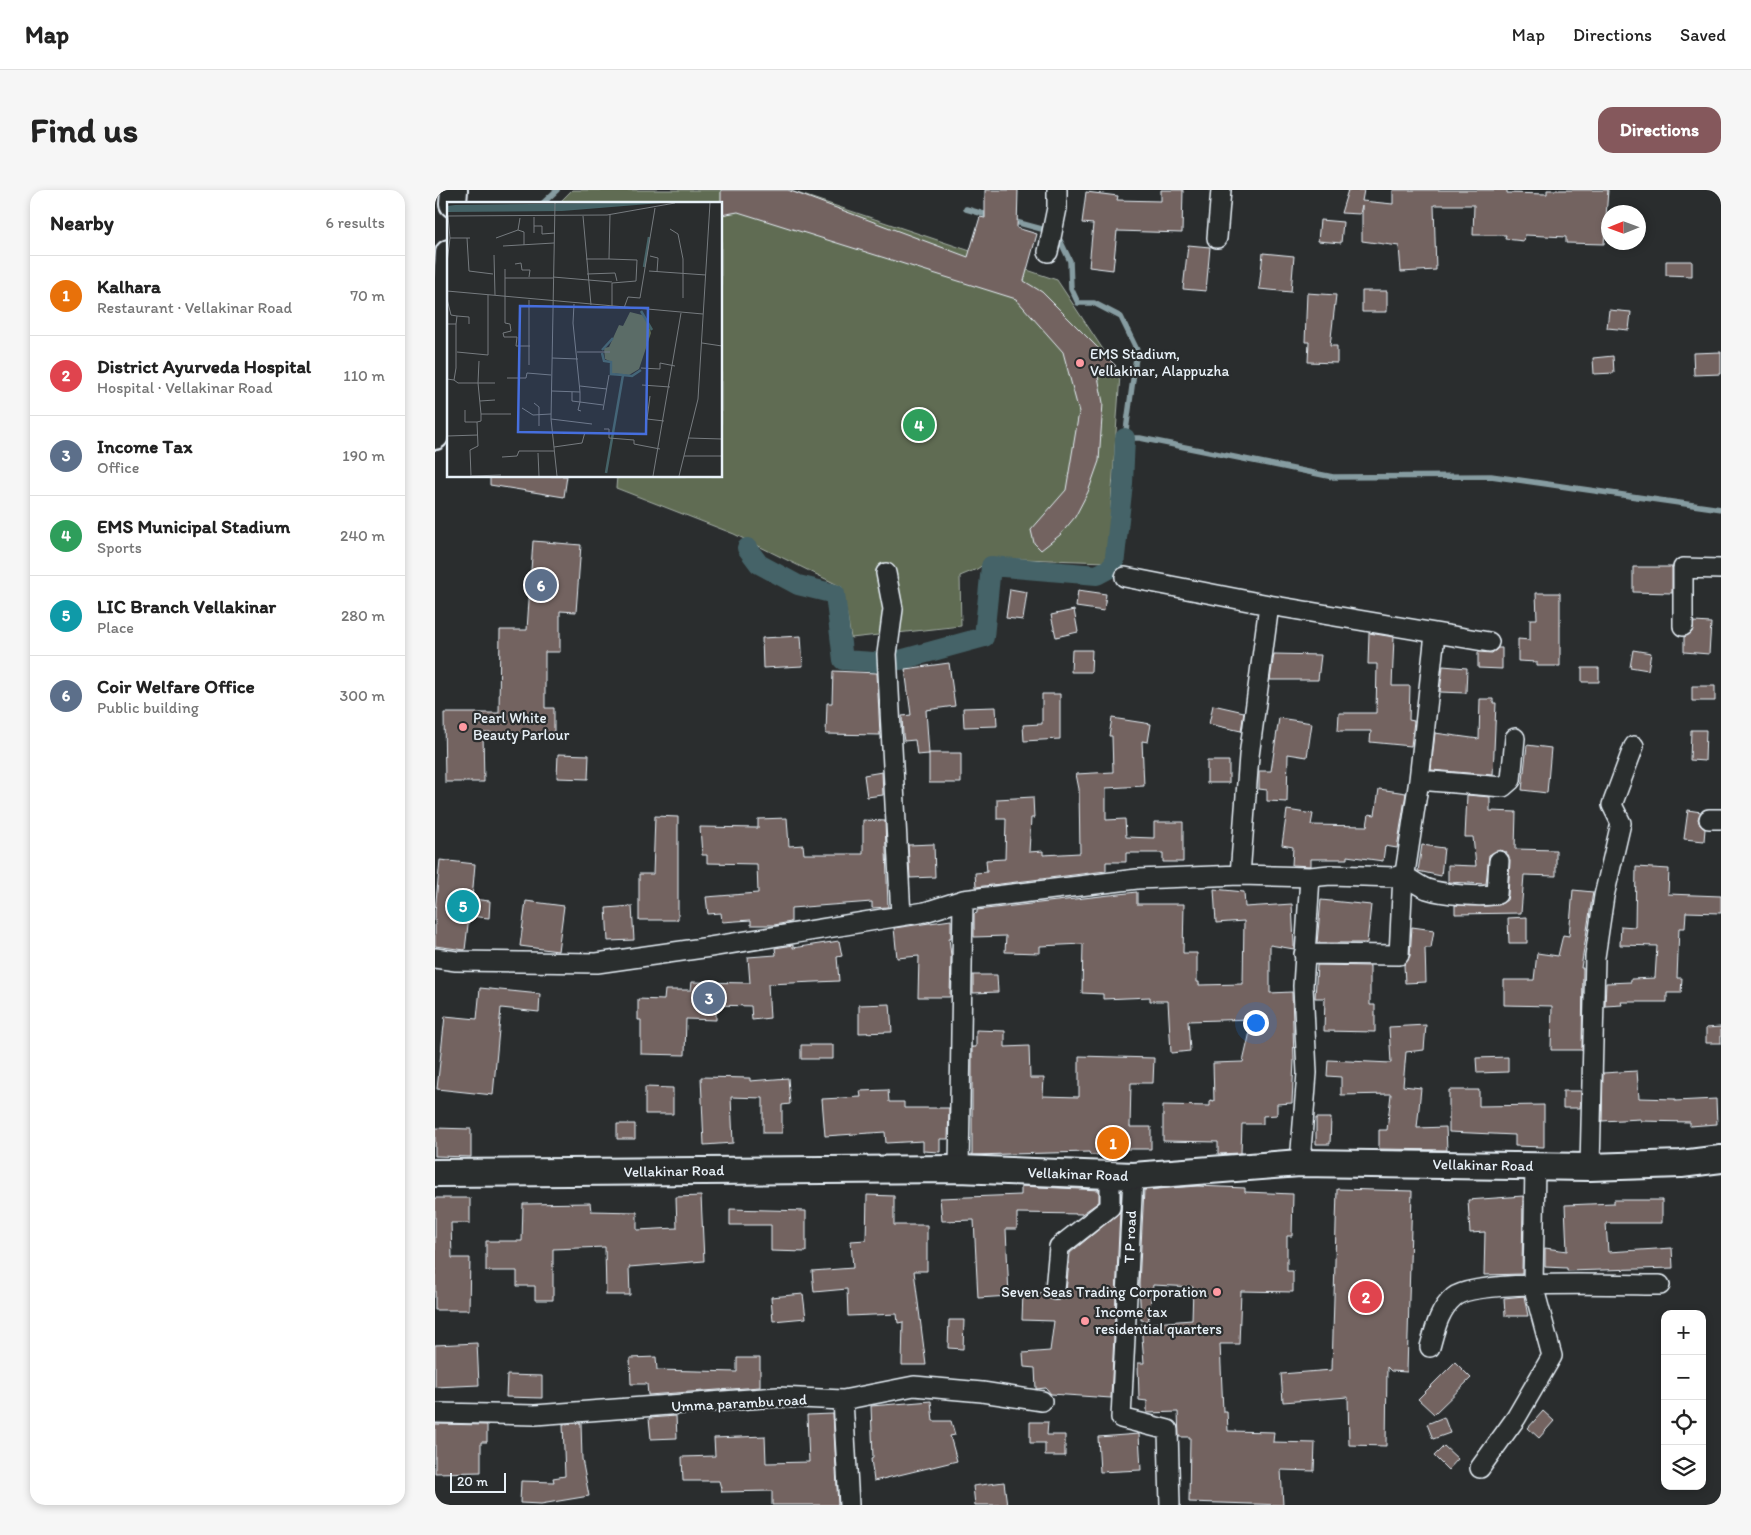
<!DOCTYPE html>
<html lang="en">
<head>
<meta charset="utf-8">
<style>
	body { margin:0; font-family:Itim,sans-serif; background:#f6f6f6; color:#222 }
	.controls { position:absolute; right:15px; bottom:15px; display:grid; overflow:hidden; border-radius:10px; box-shadow:0 2px 8px #0003 }
	.controls button { width:45px; height:45px; display:grid; place-items:center; padding:0; border:0; border-bottom:1px solid #e0e0e0; background:#fff; color:#222; font:25px sans-serif }
	.compass { position:absolute; left:1166px; top:15px; width:45px; height:45px; border-radius:50%; background:#fff; box-shadow:0 2px 8px #0003; rotate:269deg }
	.scale { position:absolute; left:15px; bottom:12px; width:56px; box-sizing:border-box; padding-left:5px; border:2px solid #e8f1f8; border-top:0; font-size:14px; line-height:18px; white-space:nowrap; color:#e8f1f8; -webkit-text-stroke:4px #2a2d2e; paint-order:stroke }
	.you { position:absolute; left:820px; top:832px; width:18px; height:18px; margin:-12px; border:4px solid #fff; border-radius:50%; background:#1a73e8; box-shadow:0 0 0 8px #1a73e833 }
	.badge { display:grid; place-items:center; width:32px; height:32px; border-radius:50%; background:#85585c; color:#fff; font-size:16px; font-weight:700 }
	.pin { position:absolute; translate:-50% -50%; border:2px solid #fff; box-shadow:0 1px 5px #0006 }
	.list { margin:0; padding:0; list-style:none }
	h2 { display:flex; justify-content:space-between; align-items:center; height:65px; margin:0; padding:0 20px; font-size:21px }
	h2 small { font-size:16px; font-weight:400; color:#767676 }
	.list li { display:grid; grid-template-columns:32px 1fr auto; gap:15px; align-items:center; box-sizing:border-box; height:80px; padding:0 20px; border-top:1px solid #e0e0e0 }
	.list b { display:block; font-size:19px; white-space:nowrap }
	.list p { margin:0; font-size:16px; white-space:nowrap; color:#767676 }
	.list em { font-size:16px; font-style:normal; color:#767676 }
	.icon { flex:none; width:28px; height:28px; fill:none; stroke:currentColor; stroke-width:2; stroke-linecap:round; stroke-linejoin:round }
	.map { position:relative; flex:none; width:1286px; height:1315px; overflow:hidden; border-radius:15px }
	header { display:flex; align-items:center; gap:30px; box-sizing:border-box; height:70px; padding:0 25px; background:#fff; border-bottom:1px solid #e0e0e0 }
	header strong { font-size:24px }
	nav { display:flex; gap:28px; margin-inline-start:auto; font-size:18px }
	.intro { display:flex; align-items:center; justify-content:space-between; box-sizing:border-box; height:120px; padding:0 30px }
	h1 { margin:0; font-size:35px }
	.button { padding:12px 22px; border-radius:15px; background:#85585c; color:#fff; font-size:18px; font-weight:700 }
	main { display:flex; gap:30px; padding:0 30px }
	aside { flex:1; background:#fff; border-radius:15px; box-shadow:0 2px 8px #0003 }
	.map>svg:first-child { display:block }
</style>
</head>
<body>
<header>
<strong>Map</strong>
<nav><a>Map</a><a>Directions</a><a>Saved</a></nav>
</header>
<div class="intro"><h1>Find us</h1><a class="button">Directions</a></div>
<main>
<aside>
<h2>Nearby<small>6 results</small></h2>
<ul class="list">
<li><span class="badge" style="background:#e8710a">1</span><div><b>Kalhara</b><p>Restaurant · Vellakinar Road</p></div><em>70 m</em></li>
<li><span class="badge" style="background:#e0444e">2</span><div><b>District Ayurveda Hospital</b><p>Hospital · Vellakinar Road</p></div><em>110 m</em></li>
<li><span class="badge" style="background:#5c6f8a">3</span><div><b>Income Tax</b><p>Office</p></div><em>190 m</em></li>
<li><span class="badge" style="background:#2e9e5b">4</span><div><b>EMS Municipal Stadium</b><p>Sports</p></div><em>240 m</em></li>
<li><span class="badge" style="background:#0f9aa8">5</span><div><b>LIC Branch Vellakinar</b><p>Place</p></div><em>280 m</em></li>
<li><span class="badge" style="background:#5c6f8a">6</span><div><b>Coir Welfare Office</b><p>Public building</p></div><em>300 m</em></li>
</ul>
</aside>
<div class="map">
<svg width="1286" height="1315" viewBox="0 0 1286 1315">
	<rect width="100%" height="100%" fill="#2a2d2e"/>
	<filter id="ink" filterUnits="userSpaceOnUse"><feTurbulence type="fractalNoise" baseFrequency=".02" numOctaves="2"/><feDisplacementMap in="SourceGraphic" scale="10" xChannelSelector="R" yChannelSelector="G"/><feConvolveMatrix kernelMatrix="1 2 1 2 8 2 1 2 1" color-interpolation-filters="sRGB"/></filter>
	<g filter="url(#ink)">
		<!-- green -->
		<path fill="#606c53" stroke="#a4aea6" d="M137,0H353L622,90L685,185L672,372L558,368L542,379L525,386L526,436L416,448L407,397L299,344L181,298L182,286H286V14H123Z"/>
		<g fill="none" stroke-linecap="round" stroke-linejoin="round">
			<!-- stream -->
			<path stroke="#869ca1" stroke-width="5.5" d="M107,14L122,0
				M531,19L556,26
				M577,31L614,41
				M622,44L635,71L636,98L643,113H659L686,127L702,160L690,248H705L898,287L1056,286L1286,319"/>
			<!-- canal -->
			<path stroke="#456367" stroke-width="20" d="M312,358L324,374L363,395L400,404L408,470L439,472
				M465,470L549,447L556,376L662,385L679,376L688,293L690,248"/>
		</g>
		<!-- building -->
		<path fill="#736461" stroke="#e8f1f8" d="M286,0H353L533,67L545,27L550,28V0H583L582,38L602,44L589,91L607,102L681,176L662,181L668,213L664,271L653,302L640,327L625,345L606,360L599,353L596,340L631,300L644,222L628,162L581,109L303,22L286,25Z
			M726,0H748L747,43L682,41L678,80L654,77L658,34L647,33L651,2L683,6L682,10L726,11Z
			M913,0H929L927,11L958,14V0H1072V3L1112,4V0H1173L1169,54L1131,53V47L1090,45L1089,51L1070,49L1071,45H1038L1039,15H999L1001,80L966,82L964,56L927,51V15L925,24L906,23Z
			M885,30L908,32L906,53L883,51Z
			M753,55L775,57L771,101L748,99Z
			M828,63L859,66L856,102L824,99Z
			M1231,71H1257V86L1231,85Z
			M927,101H952V122H927Z
			M872,103L901,105L895,156H902V173L873,172L874,152H870Z
			M1174,120L1196,122L1194,140L1172,138Z
			M1286,162V184L1259,185L1258,163Z
			M1178,166L1179,183L1159,184L1158,168Z
			M55,286H132L129,307L55,295Z
			M98,351L146,355L141,422L125,421V462H110V518H119V543H48L49,592H10L9,523H64L65,440H92Z
			M1198,377H1237V403L1198,402Z
			M575,399L592,402L588,430L571,428Z
			M643,400L671,404L669,421L641,417Z
			M1101,403H1125V476H1102V472L1083,471V449L1095,450V429H1102Z
			M639,420L643,442L621,447L616,425Z
			M1259,432L1276,433L1274,464L1249,462V447L1257,442Z
			M934,443L959,447L957,496H975L974,530L979,531L976,556L935,552L936,541H903L904,523H941L942,474H933Z
			M366,446L368,476L328,478L327,448Z
			M1063,458H1067V479L1043,478V462L1057,463Z
			M637,460H657L656,482H636Z
			M1198,460L1216,463L1213,480L1195,477Z
			M839,464L886,465L883,490H835Z
			M514,473L520,516L491,520L494,564L482,565L480,550L469,551L468,545L467,526L476,525L470,479Z
			M1008,476L1032,478L1031,503L1005,502Z
			M1147,478H1164V492H1147Z
			M398,481L442,483L445,545L391,544L392,513H397Z
			M1257,496H1280V511H1257Z
			M607,504H625V549L589,551L588,535L607,534Z
			M1045,509H1058V513H1061L1058,585L996,580L1000,543L1044,549Z
			M778,515L809,522L806,541L774,534Z
			M561,517L562,536L529,537L528,518Z
			M677,528L716,534L713,552L707,551L709,596L671,598V630L690,629L691,647L719,648V632H748V672H728V663H691V672H671V681L541,697L540,683L552,682L551,670L570,669L571,629H562V609L598,607L599,628H596L594,662L608,661V665L645,663L644,599L641,584L678,582L677,546H674Z
			M844,528L877,533L872,567L853,564L852,612L832,611V600L824,599V581H836Z
			M1256,540H1271L1270,571L1255,570Z
			M1092,555L1116,558L1112,603L1087,600Z
			M494,563H526V593H494Z
			M123,564L154,565L153,589L122,588Z
			M772,571H794V593H772Z
			M447,582L448,605L432,607L429,585Z
			M944,599L971,603L962,658L950,656L948,671L912,666V669H876V676L857,675L858,657L847,655L852,620L878,624L876,635L932,636L934,624L940,625Z
			M1032,605L1055,607V621L1081,622L1080,659L1121,660V686L1089,685L1086,723L1020,724V715H1064L1072,710L1073,705L1075,671L1071,662L1065,660L1054,665L1051,694L1013,692V675L1041,676L1038,647H1030Z
			M1253,620L1266,622L1263,629L1265,635L1270,639L1269,651L1249,649Z
			M220,626L243,627V730H204V684H218Z
			M352,628L354,656L368,655L369,664H428V630L450,631L453,717L437,718V712L356,718V732L339,735H316V730L287,732L286,723L273,724L271,707L323,703L322,674L272,673V665H267L265,637L323,638V629Z
			M499,654L500,687L475,688L473,655Z
			M987,655L1009,658L1006,686L983,681Z
			M5,670L40,674L37,709L55,711L54,728L34,726L30,760L0,756V721Z
			M1201,677L1234,679L1233,704L1286,706V723L1251,722L1250,738H1244L1242,788H1247L1246,803H1232V812H1186L1187,815L1170,816L1171,793L1196,792V789L1220,788L1222,756L1185,755L1186,736L1200,737Z
			M779,699L809,702L810,717L857,714L859,754V759L835,755V803L857,802L859,870L857,913L842,914V925L828,926V934H807L806,963L783,964V952L728,951V915L775,916V910L779,911L778,873L808,872L818,829L753,831L755,861L736,863L733,811H715V807L668,809V804L647,803L648,754L605,756V763L570,762L571,746L539,747V724L542,723V720L702,702V714H749L748,763H762V792H764V795L808,794L809,731L781,733Z
			M1138,700L1158,702L1146,778H1148L1147,860H1116L1117,816L1069,815V790H1099L1102,763L1123,766L1128,745L1134,746Z
			M886,710L936,715L932,753H882Z
			M91,711L129,716L123,761L85,756Z
			M197,716L199,750L173,751L171,718Z
			M1092,727V753H1074L1073,728Z
			M516,730V748H514L516,766L515,807H483L484,766L462,768L459,738Z
			M977,737L999,740L996,758H990L991,792L970,793L969,775L975,766Z
			M404,751L407,766L402,767L404,791L333,794L335,828L317,830L316,816L281,815V830L251,829L250,865L206,864V830H203V809L229,810L230,800H256L257,792L315,793L313,767L341,765L340,758L358,755V758Z
			M882,775L935,776V815H940V842L889,841L890,808H880Z
			M538,785H562L563,802L538,803Z
			M45,798L105,804L104,822L66,818L58,905L2,899L10,826L42,829Z
			M455,814L457,842L424,843V815Z
			M991,835L989,860L971,862L968,896L986,898L982,938L1011,937L1012,960L944,959V940H952L956,904L906,905V887L892,886L893,870L956,873L954,837Z
			M1286,837V853H1271V838Z
			M541,840L570,841V857L594,856L595,888H609L608,906L644,907V866L719,868L718,893H696L695,937H716V959H693L661,965H655L654,962L537,965V857H541Z
			M366,855H398V869H366Z
			M1073,867V882L1042,883L1041,868Z
			M1202,881L1204,908L1240,909V911L1281,909L1282,934L1255,936V932L1206,931V929L1167,931L1168,883Z
			M266,887L315,888V891L353,888L355,914L347,915V943H328V908L296,907L298,953L269,955Z
			M210,897L238,898V924H210Z
			M453,900L454,912H469V918H514L513,949H505V962L488,961V951L451,953L450,942L390,946L387,909L426,907L425,901Z
			M1014,900H1044V916L1109,915V957L1080,956V945L1014,942Z
			M1128,901H1146L1145,918H1128Z
			M881,928H896L895,954H881Z
			M182,934H200V949H182Z
			M0,938L36,939V967L0,966Z
			M586,996L664,1000V1012L647,1024L582,1023V1039H571L574,1106L543,1108L539,1030L507,1031L505,1008L586,1005Z
			M762,996L810,998V1002L858,1004L857,1046H852V1081H858V1102L806,1101L804,1154H785L788,1221H792L793,1241L839,1242L838,1252L880,1253L879,1281L846,1280L848,1315L754,1312L755,1247H744L743,1222L712,1223V1211L704,1210L703,1173H709L706,1134L757,1130L758,1097L718,1095L713,1131L706,1130L704,1094L709,1000Z
			M902,999L977,1001L972,1182L956,1181L952,1177L951,1256L914,1255L913,1207L848,1212L846,1184L897,1180Z
			M432,1005L459,1006V1035H492V1081H479L491,1175H467L468,1132L463,1133L462,1124L413,1126L412,1099L379,1102L377,1081L418,1078L416,1051L431,1050Z
			M266,1006L269,1071L194,1077L195,1105H171L170,1057L118,1059V1110H100V1096H82V1081H51V1051H87L88,1014L155,1013L156,1021L202,1022V1040L242,1038L241,1007Z
			M1088,1006L1087,1084L1049,1085L1050,1042L1035,1043L1033,1010Z
			M0,1008H35V1033H16L17,1068H35L34,1120H0Z
			M1179,1010H1227V1033H1171L1173,1062L1237,1058L1238,1078L1132,1081V1078L1110,1077V1058L1132,1061L1130,1015L1179,1013Z
			M295,1019L371,1021V1062L336,1061V1035H295Z
			M685,1022L676,1208L616,1204L611,1198L601,1199L600,1178L589,1177L588,1163L615,1161L619,1131L587,1130L588,1102L609,1103L614,1109L625,1110L631,1101L635,1063Z
			M368,1104L371,1128L338,1131L336,1107Z
			M1089,1106L1093,1126H1070L1069,1108Z
			M514,1130H529L528,1159L513,1158Z
			M42,1153L44,1195L0,1197V1155Z
			M221,1167L222,1180L302,1182V1168H325V1197L213,1205L212,1194H196L195,1168Z
			M1020,1172L1036,1188L999,1224L983,1209Z
			M72,1185L107,1186V1208L71,1207Z
			M496,1211L498,1231H516L520,1245L515,1246L522,1271L439,1291L436,1269L438,1268L436,1216Z
			M1108,1221L1119,1231L1104,1248L1093,1238Z
			M398,1224L403,1315H337V1301L287,1302L284,1291H248L247,1267L280,1266L279,1248L330,1246L331,1273L374,1272L372,1225Z
			M241,1226L242,1248L216,1249L214,1228Z
			M1009,1227L1015,1243L998,1249L992,1234Z
			M595,1232H613L612,1245H630V1266H610V1253H595Z
			M146,1233L147,1269L154,1306L106,1314L85,1313L86,1291L119,1292L118,1288L130,1286L128,1234Z
			M0,1234L52,1235V1252H46V1282L0,1283Z
			M704,1244L706,1280L665,1282L663,1247Z
			M1009,1256L1023,1269L1013,1280L999,1266Z
			M569,1292L572,1315H540L538,1296Z"/>
		<g fill="none" stroke-linecap="round" stroke-linejoin="round">
			<defs>
				<path id="street" d="M782,48L786,0
					M613,62L622,18V0
					M451,383L458,419L452,464L466,726
					M690,387L834,415L1054,452
					M1248,436V378L1286,379
					M984,590L1068,597L1076,590L1080,548
					M1274,629H1286
					M805,685L814,566L834,415
					M875,687L895,685L961,687L970,683L984,590L1000,444
					M869,764L964,765L968,685C975,689 984,696 992,699C1007,704 1047,708 1062,704L1064,671
					M0,768L21,771L162,773L275,757L490,722L528,710L702,689L805,685L875,687L868,796L872,883L865,973
					M1155,977L1160,767L1169,706L1186,633L1177,615L1199,556
					M524,979L528,710
					M698,986L686,1228L733,1240L735,1315
					M620,1100L624,1057L675,1017V985
					M995,1157C1000,1139 1004,1120 1019,1107C1040,1089 1190,1095 1225,1095
					M408,1210L414,1315
					M0,1223L100,1225L343,1207L408,1210L479,1196L547,1202L607,1211
					M1045,1278L1081,1228L1117,1166L1098,1095L1100,975"/>
				<path id="secondary" d="M18,14L19,0
					M0,246L14,63
					M0,983L524,979L698,986L865,973L1155,977L1246,974L1286,969"/>
			</defs>
			<!-- street casing -->
			<use href="#street" stroke="#e8f1f8" stroke-width="22"/>
			<!-- secondary casing -->
			<use href="#secondary" stroke="#e8f1f8" stroke-width="30"/>
			<!-- street -->
			<use href="#street" stroke="#2a2d2e" stroke-width="19"/>
			<!-- secondary -->
			<use href="#secondary" stroke="#2a2d2e" stroke-width="26"/>
		</g>
	</g>
	<!-- markers -->
	<g fill="#ff9aa2" stroke="#2a2d2e" stroke-width="2">
		<circle cx="645" cy="173" r="5"/>
		<circle cx="28" cy="537" r="5"/>
		<circle cx="782" cy="1102" r="5"/>
		<circle cx="650" cy="1131" r="5"/>
	</g>
	<g text-anchor="middle" dominant-baseline="central" stroke-width="4.5" stroke-linejoin="round" paint-order="stroke">
		<!-- poi labels -->
		<g font-size="15" fill="#e8f1f8" stroke="#2a2d2e" text-anchor="start">
			<text x="655" y="164">EMS Stadium,<tspan x="655" dy="17">Vellakinar, Alappuzha</tspan></text>
			<text x="38" y="528">Pearl White<tspan x="38" dy="17">Beauty Parlour</tspan></text>
			<text x="772" y="1102" text-anchor="end">Seven Seas Trading Corporation</text>
			<text x="660" y="1122">Income tax<tspan x="660" dy="17">residential quarters</tspan></text>
		</g>
		<!-- street labels -->
		<g font-size="15" fill="#e8f1f8" stroke="#2a2d2e">
			<text transform="translate(1048 975) rotate(1)">Vellakinar Road</text>
			<text transform="translate(239 981) rotate(-1)">Vellakinar Road</text>
			<text transform="translate(643 984) rotate(2)">Vellakinar Road</text>
			<text transform="translate(695 1047) rotate(-88)">T P road</text>
			<text transform="translate(304 1213) rotate(-3)">Umma parambu road</text>
		</g>
	</g>
	<!-- overview -->
	<g transform="translate(12 12)">
		<rect width="275" height="275" fill="#2a2d2e"/>
		<path d="M183,110L195,113L201,120L204,131L192,167L182,173L164,171L165,160L158,157L157,146L162,145L172,123L176,124Z" fill="#606c53"/>
		<path d="M175,1H214L115,9L0,10V4L8,3Z" fill="#456367"/>
		<path fill="none" stroke="#456367" stroke-width="2.5" d="M197,65L202,35M194,109L205,128M155,148L166,136M155,151L157,159L164,160V172L176,173M159,271L176,173L185,174L194,168"/>
		<path fill="none" stroke="#767b7f" stroke-width="1" d="M108,1L104,217L110,274M0,14L160,13L228,1M1,14L3,36H23M136,14L144,103M87,15V31M87,24H95V32L108,31M223,27L231,32L236,57V96M71,28L77,30V43M20,36L22,69L46,72M49,36L71,28L73,16M56,44L107,41M47,53L48,93M203,54L211,56L210,70M139,57H162L163,12M162,57L190,58L189,79L165,81V104M0,61L3,36M68,62L74,61L75,68H83L82,75M58,67V121L63,122L64,129L56,131L57,135H70L69,144H83M202,69L259,73M140,72L168,71L170,79M106,75L165,80M58,76H106M0,89L256,112M0,97L4,113L10,114L9,122H0M177,106L181,95L193,96L208,6M10,114L22,115V122M255,141L275,144M10,150L41,153V93M130,150H163M105,156L131,157M32,159L31,181H48M82,163V98M194,166L213,167V161L228,164M60,176H79L80,171L104,173M0,177L7,178L9,166V122M7,178L11,181H31L34,212M195,183L223,185M133,184L160,187M105,189L133,190L126,121L127,102M125,190V199L133,200L131,208L134,209M133,190V200L156,203M203,194L200,217L217,219M33,199L48,198M87,201L92,205V224M75,206L86,213L104,212M18,208V220H30L31,244L23,248L24,274M156,208L162,173M104,217L145,222M30,220L34,219V212H64M157,227H162V236L187,238V242L213,247M0,234L31,233M241,236L275,237M107,245L135,241L138,230M91,251L92,274M237,254H275M55,255L70,254L72,249H107M25,274L54,273M206,274L234,111M232,274L251,197L263,1"/>
		<path fill="#466fde" fill-opacity="0.15" stroke="#466fde" stroke-width="2.5" d="M73,104L201,106L199,232L71,230Z"/>
		<rect width="275" height="275" fill="none" stroke="#e8f1f8" stroke-width="2.5"/>
	</g>
</svg>
<div class="controls">
<button>+</button>
<button>−</button>
<button><svg class="icon" aria-label="locate" viewBox="0 0 24 24"><circle cx="12" cy="12" r="6"/><path d="M12 2v4M12 18v4M2 12h4M18 12h4"/></svg></button>
<button><svg class="icon" aria-label="layers" viewBox="0 0 24 24"><path d="M12 4l9 5-9 5-9-5zM3 14l9 5 9-5"/></svg></button>
</div>
<svg class="compass" viewBox="-18 -18 36 36"><path d="M0-13l5 13h-10z" fill="#e53935"/><path d="M0 13l5-13h-10z" fill="#767676"/></svg>
<div class="scale">20 m</div>
<div class="you"></div>
<div class="pin badge" style="left:678px;top:953px;background:#e8710a">1</div>
<div class="pin badge" style="left:931px;top:1107px;background:#e0444e">2</div>
<div class="pin badge" style="left:274px;top:808px;background:#5c6f8a">3</div>
<div class="pin badge" style="left:484px;top:235px;background:#2e9e5b">4</div>
<div class="pin badge" style="left:28px;top:716px;background:#0f9aa8">5</div>
<div class="pin badge" style="left:106px;top:395px;background:#5c6f8a">6</div>
</div>
</main>
</body>
</html>
